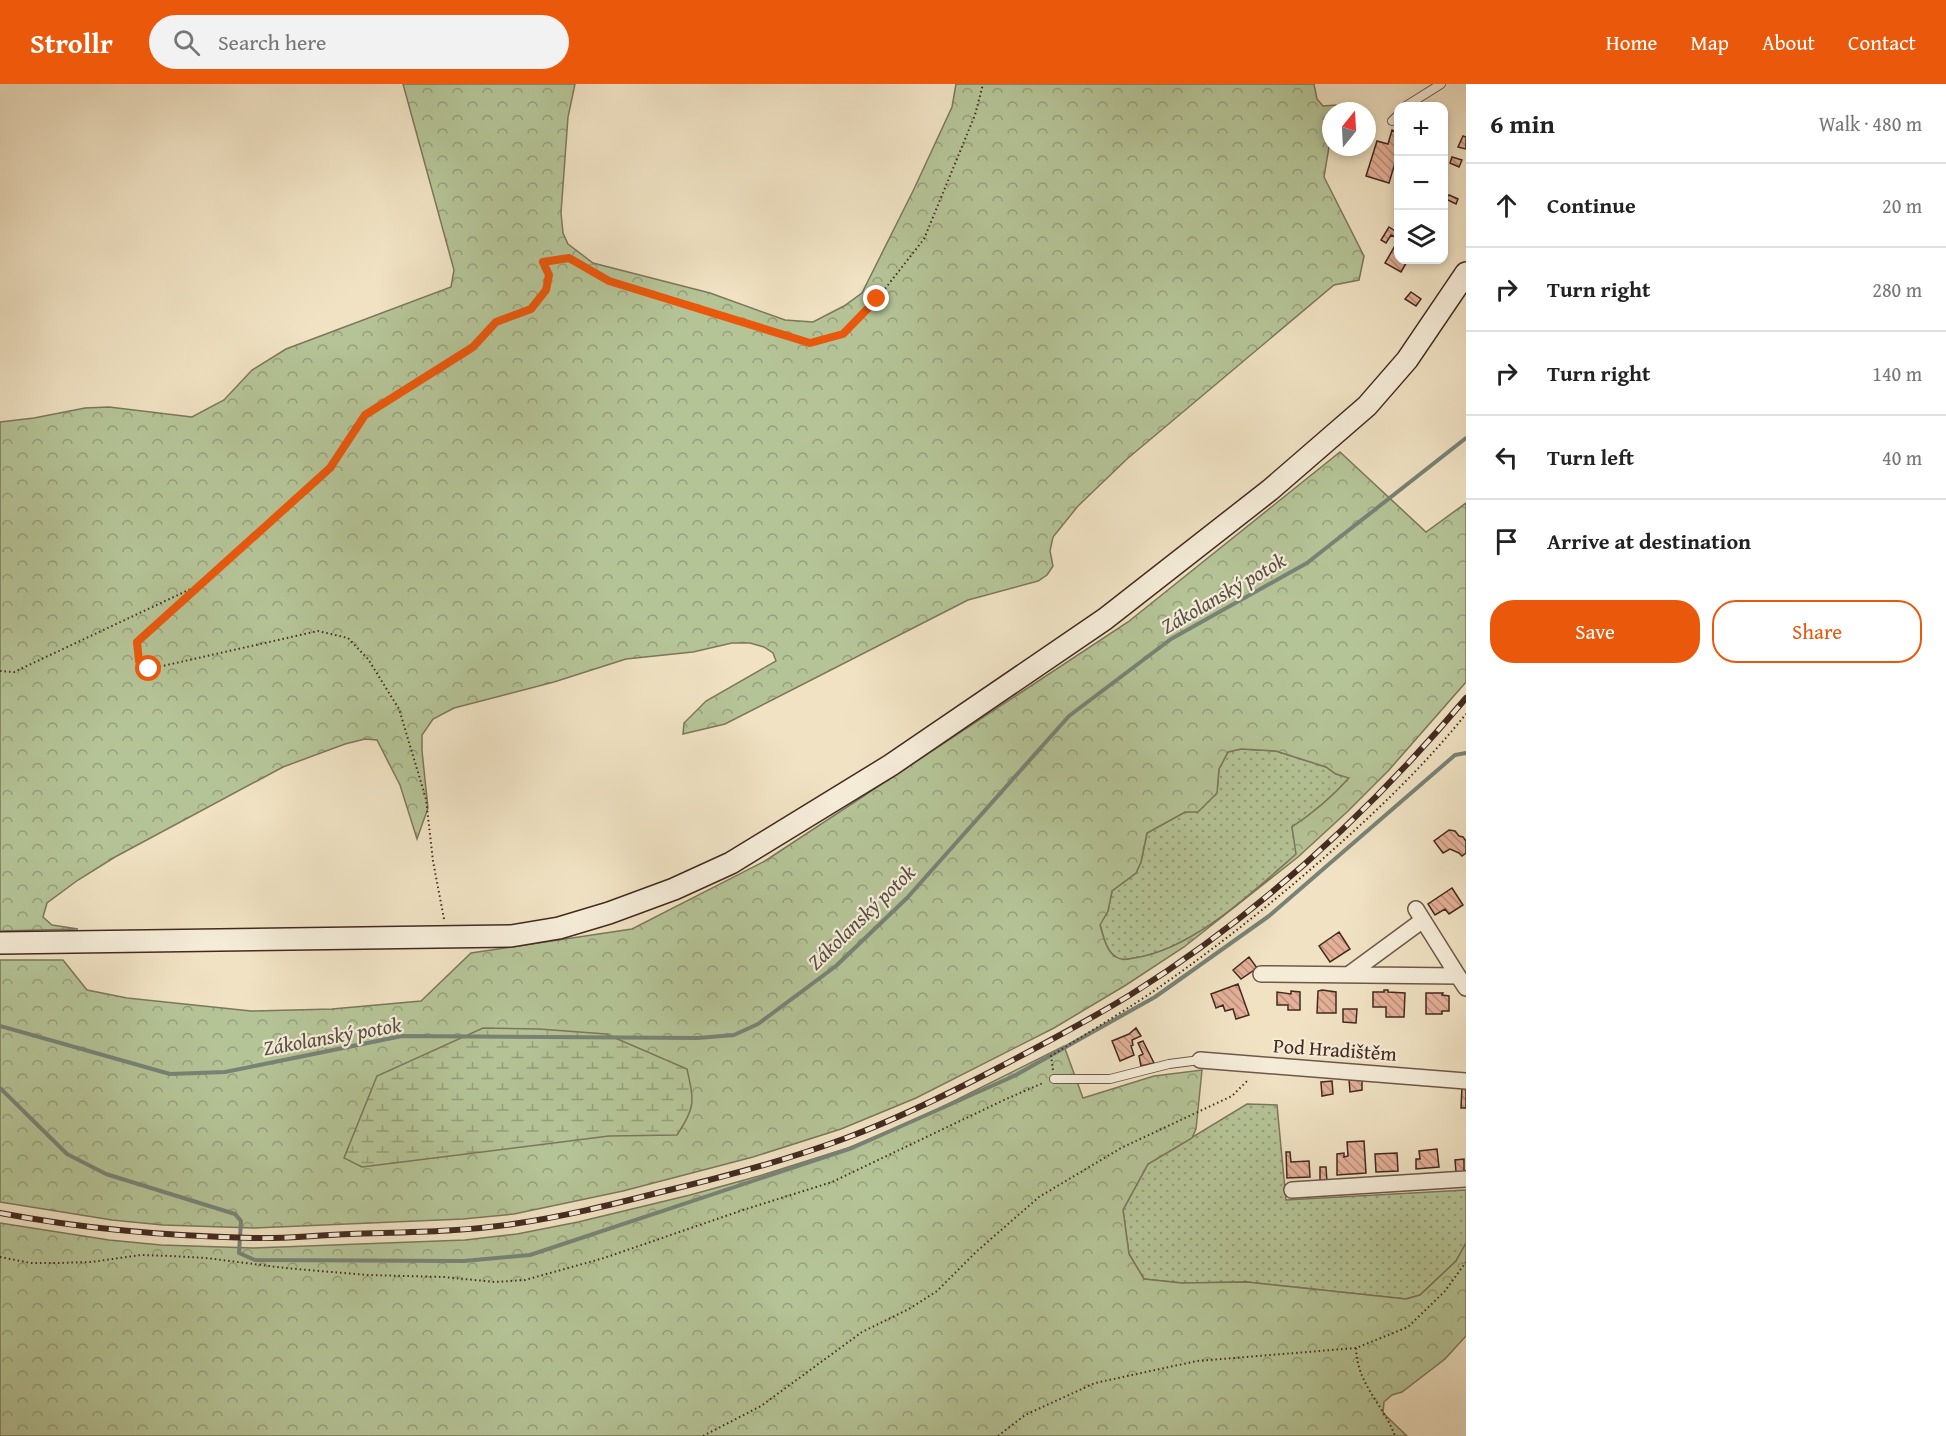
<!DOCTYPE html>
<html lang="en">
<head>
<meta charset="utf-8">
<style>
	body { margin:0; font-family:"Gentium Book Plus",serif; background:#f2f2f2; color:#222 }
	.controls { position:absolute; right:18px; top:18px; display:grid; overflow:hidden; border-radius:12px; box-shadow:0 3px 9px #0003 }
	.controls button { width:54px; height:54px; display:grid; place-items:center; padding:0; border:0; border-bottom:2px solid #e0e0e0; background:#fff; color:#222; font:30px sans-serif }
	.compass { position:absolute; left:1322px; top:18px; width:54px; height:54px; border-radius:50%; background:#fff; box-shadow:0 3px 9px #0003; rotate:18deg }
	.stop { position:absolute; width:18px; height:18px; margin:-14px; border:4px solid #ea580c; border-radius:50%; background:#fff }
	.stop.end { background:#ea580c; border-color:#fff; box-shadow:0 2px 6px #0008 }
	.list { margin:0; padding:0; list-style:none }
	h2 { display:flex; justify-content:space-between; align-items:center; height:78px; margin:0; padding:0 24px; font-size:26px }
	h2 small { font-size:20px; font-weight:400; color:#767676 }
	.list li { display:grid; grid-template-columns:39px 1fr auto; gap:18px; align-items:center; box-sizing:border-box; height:84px; padding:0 24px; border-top:2px solid #e0e0e0 }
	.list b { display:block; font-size:22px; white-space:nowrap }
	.list em { font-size:20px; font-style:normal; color:#767676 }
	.actions { display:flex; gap:12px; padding:18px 24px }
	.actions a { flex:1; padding:14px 0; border:2px solid #ea580c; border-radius:24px; text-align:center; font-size:21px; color:#ea580c }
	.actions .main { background:#ea580c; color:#fff }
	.icon { flex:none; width:33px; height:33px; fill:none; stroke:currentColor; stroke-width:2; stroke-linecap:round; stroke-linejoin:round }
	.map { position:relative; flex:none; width:1466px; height:1352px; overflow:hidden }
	header { display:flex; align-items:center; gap:36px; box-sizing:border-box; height:84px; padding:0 30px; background:#ea580c; color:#fff }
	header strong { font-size:28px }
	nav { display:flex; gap:33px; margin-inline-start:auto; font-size:21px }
	.search { width:420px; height:54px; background:#f2f2f2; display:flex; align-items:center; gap:15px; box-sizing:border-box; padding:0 21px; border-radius:33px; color:#767676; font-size:22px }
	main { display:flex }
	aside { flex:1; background:#fff }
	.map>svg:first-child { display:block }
</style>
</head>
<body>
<header>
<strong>Strollr</strong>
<div class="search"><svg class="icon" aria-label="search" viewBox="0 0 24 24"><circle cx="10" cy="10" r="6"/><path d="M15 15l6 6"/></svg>Search here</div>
<nav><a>Home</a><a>Map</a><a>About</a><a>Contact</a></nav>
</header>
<main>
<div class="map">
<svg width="1466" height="1352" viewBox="0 0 1466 1352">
	<defs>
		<pattern id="grass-dots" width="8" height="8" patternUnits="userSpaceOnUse" patternTransform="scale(1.5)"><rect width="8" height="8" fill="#b5c497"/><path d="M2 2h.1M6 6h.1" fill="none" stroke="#959f7b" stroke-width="1.8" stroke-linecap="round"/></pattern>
		<pattern id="forest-crowns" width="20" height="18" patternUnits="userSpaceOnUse" patternTransform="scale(1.5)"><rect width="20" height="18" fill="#b5c497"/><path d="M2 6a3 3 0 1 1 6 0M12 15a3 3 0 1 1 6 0" fill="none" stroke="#959f7b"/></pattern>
		<pattern id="wetland-marsh" width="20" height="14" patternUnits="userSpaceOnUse" patternTransform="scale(1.5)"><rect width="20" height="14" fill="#b5c497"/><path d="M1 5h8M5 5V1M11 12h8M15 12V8" fill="none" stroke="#959f7b"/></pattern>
		<pattern id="building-back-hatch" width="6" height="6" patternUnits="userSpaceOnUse" patternTransform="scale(1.5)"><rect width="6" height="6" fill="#e4b098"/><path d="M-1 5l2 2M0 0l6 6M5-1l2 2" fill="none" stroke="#ba8f7c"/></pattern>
	</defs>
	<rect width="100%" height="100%" fill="#f0e2c3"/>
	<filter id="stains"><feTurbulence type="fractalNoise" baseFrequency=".00333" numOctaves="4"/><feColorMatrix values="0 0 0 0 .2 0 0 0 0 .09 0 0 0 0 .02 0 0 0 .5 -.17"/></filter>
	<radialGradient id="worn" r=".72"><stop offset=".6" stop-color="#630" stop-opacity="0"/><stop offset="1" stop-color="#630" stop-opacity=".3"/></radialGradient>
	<!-- grass -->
	<path fill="url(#grass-dots)" stroke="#7c775c" stroke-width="1.5" d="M1241,665L1276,667L1326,683L1336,690L1350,693C1332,713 1314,729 1292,743L1297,770C1253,808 1192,866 1134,874C1128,875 1122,877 1116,873C1106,867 1103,851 1100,840L1108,827L1112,807L1136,789L1141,778L1147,749L1185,728L1198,727L1217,709L1219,685L1228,668Z
		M1247,1020L1277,1021L1286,1116L1466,1106V1159L1456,1177L1420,1211L1406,1215L1247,1198L1182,1199L1144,1195L1129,1170L1123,1126L1148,1080Z"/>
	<!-- forest -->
	<path fill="url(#forest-crowns)" stroke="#7c775c" stroke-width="1.5" fill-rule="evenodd" d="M403,0H575L568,33L561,129L563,149L568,160L593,179L710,209L785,236L813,238L844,222L862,209L914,105L952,23L956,0H1314L1317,15L1323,22L1336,21L1335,27H1331V51L1324,93L1364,172L1359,196L1334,201L1127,375L1078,422L1053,453L1050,467L1053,482L1047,491L1038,497L968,516L725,640L683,650L684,639L706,617L776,577L773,569L764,563L750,559H732L693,568L626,575L554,598L454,624L433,635L422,651V667L428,724L417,755L400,701L377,656L365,655L345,660L283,683L115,773L78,796L47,819L43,833L52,841L78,845L0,847V338L34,334L85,324L109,323L192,333L224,316L252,286L286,265L451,203L454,186Z
		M1340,368L1426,448L1466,419V598L1389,686L1347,728L1298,773L1184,863L1126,901L1054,944L916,1014L841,1045L753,1073L623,1107L514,1130L463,1135L254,1144L163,1141L112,1136L0,1118V876H63L87,906L127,914L251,927L332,925L421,917L471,869L632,845L765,777L1128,538ZM1241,665L1276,667L1326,683L1336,690L1349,694C1332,713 1313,729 1292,743L1296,770C1253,808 1192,866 1134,874C1128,875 1122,877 1116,873C1106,867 1103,851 1100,841L1108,827L1112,807L1136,789L1141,778L1147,749L1185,728H1198L1217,709L1219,685L1228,668Z
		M1064,962L1083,1014L1154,992L1202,986L1196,1045L1192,1054L1148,1080L1123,1126L1129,1170L1144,1195L1182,1199L1247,1198L1406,1215L1420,1211L1456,1177L1466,1159V1252L1445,1275L1402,1308L1392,1311L1384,1318L1383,1329L1407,1352H0V1139L109,1156L161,1161L253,1164L465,1156L517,1150L578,1138L690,1111L759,1092L848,1064L924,1032Z"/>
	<!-- wetland -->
	<path fill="url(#wetland-marsh)" stroke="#7c775c" stroke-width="1.5" d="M483,944L539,945L606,950L687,985C694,1017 696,1023 677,1051L609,1052L362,1083L344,1074L377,992Z"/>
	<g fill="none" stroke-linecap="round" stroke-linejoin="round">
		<!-- stream -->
		<path stroke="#788376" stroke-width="4" d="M0,942L170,990L225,988L402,952L698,954L734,951L758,940L836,882L907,814L1069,632L1171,555L1307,479L1466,354
			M0,1004L67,1070L106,1090L235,1130L241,1137L239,1169L255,1176L464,1177L530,1171L852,1064L1014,992L1155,913L1269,832L1455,671L1466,669"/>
	</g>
	<!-- building -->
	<path fill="url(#building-back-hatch)" stroke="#432a20" stroke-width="1.5" d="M1392,46L1398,49V69L1389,99L1366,92L1377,57L1388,60Z
		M1463,52L1466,53V65L1458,63Z
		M1452,73L1462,76L1459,83L1450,79Z
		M1445,111L1448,112L1449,111L1458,115L1456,120L1444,114Z
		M1389,143L1398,149V151L1397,154L1391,151L1386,159L1381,156Z
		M1396,160L1398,161V176H1408L1401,188L1385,179Z
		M1411,208L1421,215L1416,222L1405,215Z
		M1449,746L1455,747L1459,752L1463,753L1466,757V769L1462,772L1459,769L1450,765L1443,769L1434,757Z
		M1452,804L1463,821L1449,830L1445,825L1435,831L1428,820Z
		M1339,848L1350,865L1330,878L1319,862Z
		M1249,873L1257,884L1241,895L1233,886Z
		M1238,900L1249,931L1236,935L1233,925L1225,927L1223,921L1216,924L1211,910Z
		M1322,906L1336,908V929H1317L1318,907Z
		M1384,906H1388V908L1405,909L1404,933H1386V923H1373V908H1384Z
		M1291,907L1300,908V926H1288V921H1277V908L1291,910Z
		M1426,909H1443L1442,911L1449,912V927H1442V930H1426Z
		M1343,925H1357L1356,939L1343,938Z
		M1136,944L1141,952L1132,956L1133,961L1131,962L1134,971L1120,977L1112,957L1129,950Z
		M1143,957L1154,979L1141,982L1139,972L1143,970L1138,959Z
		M1349,995H1362V1006L1350,1008Z
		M1332,997L1333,1010L1322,1012L1321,998Z
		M1462,1003L1466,1004V1024H1461Z
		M1364,1057L1366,1089L1337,1091V1070L1344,1069V1073L1348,1072L1347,1058Z
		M1437,1065L1439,1083L1416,1085V1075H1420L1419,1067Z
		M1286,1068H1290L1291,1078L1309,1077L1310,1093L1287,1094Z
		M1397,1069L1398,1087L1376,1088L1375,1070Z
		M1464,1075V1088H1456L1455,1076Z
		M1320,1083H1326L1327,1098H1320Z"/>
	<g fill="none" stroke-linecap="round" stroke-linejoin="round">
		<defs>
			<path id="service" d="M1406,22L1441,0
				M1392,37L1398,31
				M1054,995H1110L1169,980L1200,976"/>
			<path id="minor" d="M1416,825L1458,892
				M1261,890L1458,892L1466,904
				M1348,891L1423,836
				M1200,976L1466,997
				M1292,1106L1466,1095"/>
			<path id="secondary" d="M0,859L511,852L559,844L609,829L674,805L731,779L891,681L1105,535L1270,406L1367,322L1407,276L1466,189"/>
		</defs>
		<!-- service casing -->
		<use href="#service" stroke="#6e5849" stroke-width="10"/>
		<!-- minor casing -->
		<use href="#minor" stroke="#6e5849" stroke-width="18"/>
		<!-- secondary casing -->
		<use href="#secondary" stroke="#432a20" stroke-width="24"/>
		<!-- path -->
		<path stroke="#432a20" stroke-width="2" stroke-dasharray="1.5 3" stroke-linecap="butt" d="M0,587L14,588L197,502
			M444,835L433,777L426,715L399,625L368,575L348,554L318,547L149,585L139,577L137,558L330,384L365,331L473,263L496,238L531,225L546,206L549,191L543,178L569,174L610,197L810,259L843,250L877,215L924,155L975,31L983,0
			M1053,986L1051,972C1084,951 1118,931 1151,909C1212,867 1270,821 1326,772C1376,728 1424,682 1466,630
			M0,1173L31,1179H59L91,1178L141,1171L171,1172L206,1174L285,1184L367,1191L444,1193L495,1198L525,1196L604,1174L743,1126L832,1098L1004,1016L1043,999
			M1356,1264C1357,1301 1384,1321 1395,1352
			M703,1352L761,1322L862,1248L909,1225L937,1207L976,1168L1039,1113L1121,1064L1232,1012L1249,995
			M998,1352L1025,1331L1095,1299L1197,1277L1356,1264L1408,1243L1445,1207L1466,1178"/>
		<!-- service -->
		<use href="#service" stroke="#f5ecd8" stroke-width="8"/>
		<!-- minor -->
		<use href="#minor" stroke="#f5ecd8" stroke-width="15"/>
		<!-- secondary -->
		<use href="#secondary" stroke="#f5ecd8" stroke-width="21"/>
		<defs>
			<path id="rail" d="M0,1129C83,1145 167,1152 252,1154C284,1155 318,1151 350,1150C405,1148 459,1148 513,1140C562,1133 610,1121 657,1109C720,1094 785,1077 846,1054C897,1035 946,1011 994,986C1040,962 1086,938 1130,911C1258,831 1370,728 1466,614"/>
		</defs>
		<!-- rail casing -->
		<use href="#rail" stroke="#432a20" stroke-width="6"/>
		<!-- rail -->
		<use href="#rail" stroke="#f5ecd8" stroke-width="4" stroke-dasharray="11" stroke-linecap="butt"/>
	</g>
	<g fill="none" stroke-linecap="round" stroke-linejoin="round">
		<!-- route -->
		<path stroke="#ea580c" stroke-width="8" d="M149,585L139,577L137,558L330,384L365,331L473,263L496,238L531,225L546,206L549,191L543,178L569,174L609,197L810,259L843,250L877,215"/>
	</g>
	<g text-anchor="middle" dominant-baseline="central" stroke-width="4.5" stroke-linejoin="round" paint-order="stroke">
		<!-- street labels -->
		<g font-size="20" fill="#432a20" stroke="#f5ecd8">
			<text transform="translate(1335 965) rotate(4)">Pod Hradištěm</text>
		</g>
		<!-- water labels -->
		<g font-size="21" font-style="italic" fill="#594f44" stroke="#f5ecd8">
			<text transform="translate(1223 509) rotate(-30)">Zákolanský potok</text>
			<text transform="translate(861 833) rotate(-44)">Zákolanský potok</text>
			<text transform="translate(332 952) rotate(-10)">Zákolanský potok</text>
		</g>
	</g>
	<rect width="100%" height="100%" filter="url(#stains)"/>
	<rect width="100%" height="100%" fill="url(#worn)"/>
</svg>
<div class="controls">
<button>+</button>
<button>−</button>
<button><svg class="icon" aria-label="layers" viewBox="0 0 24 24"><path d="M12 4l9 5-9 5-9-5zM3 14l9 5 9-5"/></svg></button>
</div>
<svg class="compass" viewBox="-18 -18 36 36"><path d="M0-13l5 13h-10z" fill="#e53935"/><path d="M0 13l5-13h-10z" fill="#767676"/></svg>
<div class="stop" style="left:149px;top:585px"></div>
<div class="stop end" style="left:877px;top:215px"></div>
</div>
<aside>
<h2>6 min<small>Walk · 480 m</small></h2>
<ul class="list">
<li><svg class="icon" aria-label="ahead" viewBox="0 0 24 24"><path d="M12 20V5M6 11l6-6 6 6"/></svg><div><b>Continue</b></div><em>20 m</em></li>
<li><svg class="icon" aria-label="right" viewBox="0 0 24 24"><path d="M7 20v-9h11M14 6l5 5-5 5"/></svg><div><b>Turn right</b></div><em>280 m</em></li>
<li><svg class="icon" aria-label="right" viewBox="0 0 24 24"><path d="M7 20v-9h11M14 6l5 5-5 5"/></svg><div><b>Turn right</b></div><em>140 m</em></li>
<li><svg class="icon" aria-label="left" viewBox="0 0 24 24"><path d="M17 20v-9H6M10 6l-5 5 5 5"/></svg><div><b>Turn left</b></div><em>40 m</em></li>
<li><svg class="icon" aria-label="arrive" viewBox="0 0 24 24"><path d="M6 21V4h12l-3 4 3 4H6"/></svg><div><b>Arrive at destination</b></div></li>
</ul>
<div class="actions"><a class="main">Save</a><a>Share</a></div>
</aside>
</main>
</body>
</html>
